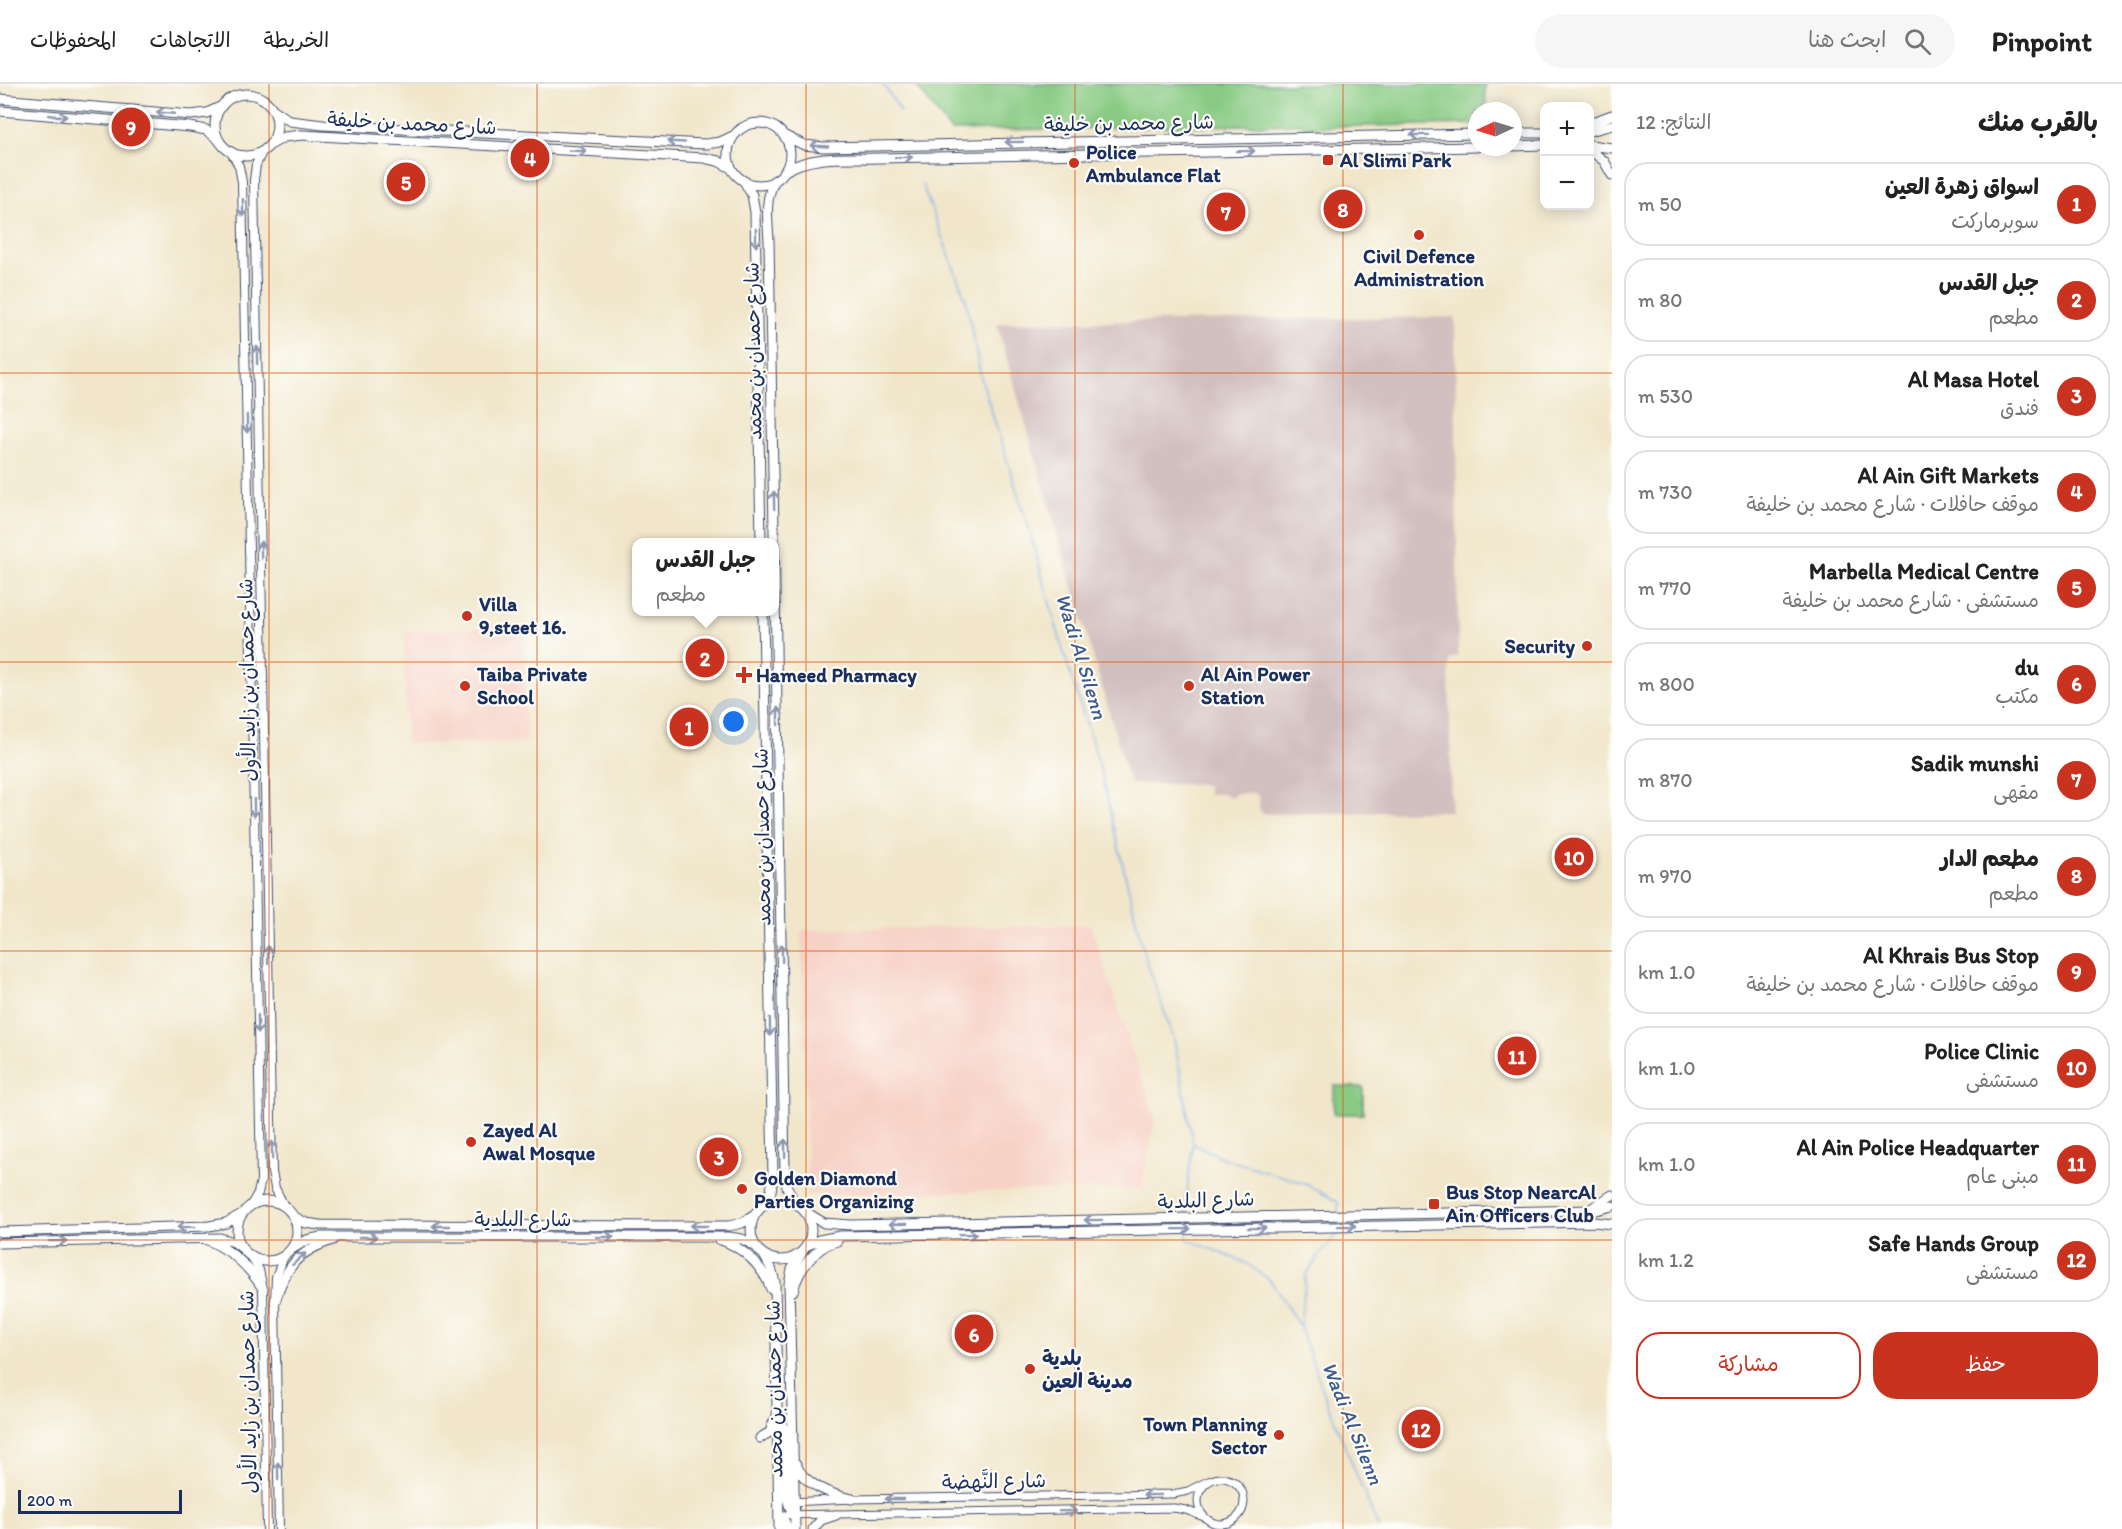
<!DOCTYPE html>
<html lang="ar">
<head>
<meta charset="utf-8">
<style>
	body { margin:0; font-family:Itim,"Playpen Sans Arabic",sans-serif; background:#f6f6f6; color:#222; direction:rtl }
	.controls { position:absolute; right:18px; top:18px; display:grid; overflow:hidden; border-radius:12px; box-shadow:0 3px 15px #0003 }
	.controls button { width:54px; height:54px; display:grid; place-items:center; padding:0; border:0; border-bottom:2px solid #e0e0e0; background:#fff; color:#222; font:30px sans-serif }
	.compass { position:absolute; left:1468px; top:18px; width:54px; height:54px; border-radius:50%; background:#fff; box-shadow:0 3px 15px #0003; rotate:266deg }
	.scale { position:absolute; left:18px; bottom:15px; width:164px; box-sizing:border-box; padding-left:6px; border:3px solid #1b2f5e; border-top:0; font-size:16px; line-height:21px; white-space:nowrap; color:#1b2f5e; -webkit-text-stroke:4px #fdfcf7; paint-order:stroke }
	.you { position:absolute; left:734px; top:638px; width:21px; height:21px; margin:-15px; border:4px solid #fff; border-radius:50%; background:#1a73e8; box-shadow:0 0 0 9px #1a73e833 }
	.badge { display:grid; place-items:center; width:39px; height:39px; border-radius:50%; background:#c8321e; color:#fff; font-size:20px; font-weight:700 }
	.pin { position:absolute; translate:-50% -50%; border:3px solid #fff; box-shadow:0 2px 6px #0006 }
	.popup { position:absolute; left:632px; top:454px; width:147px; height:78px; box-sizing:border-box; display:grid; place-content:center; border-radius:12px; background:#fff; filter:drop-shadow(0 2px 4px #0005); font-size:20px; white-space:nowrap; color:#767676 }
	.popup b { font-size:22px; color:#222 }
	.popup::after { content:''; position:absolute; left:50%; top:100%; margin-left:-12px; border:12px solid transparent; border-top-color:#fff }
	.list { margin:0; padding:0; list-style:none }
	h2 { display:flex; justify-content:space-between; align-items:center; height:78px; margin:0; padding:0 24px; font-size:26px }
	h2 small { font-size:20px; font-weight:400; color:#767676 }
	.list li { display:grid; grid-template-columns:39px 1fr auto; gap:18px; align-items:center; box-sizing:border-box; height:84px; margin:0 12px 12px; padding:0 12px; border:2px solid #e0e0e0; border-radius:24px }
	.list b { display:block; font-size:22px; white-space:nowrap }
	.list p { margin:0; font-size:20px; white-space:nowrap; color:#767676 }
	.list em { font-size:20px; font-style:normal; color:#767676 }
	.actions { display:flex; gap:12px; padding:18px 24px }
	.actions a { flex:1; padding:14px 0; border:2px solid #c8321e; border-radius:24px; text-align:center; font-size:21px; color:#c8321e }
	.actions .main { background:#c8321e; color:#fff }
	.icon { flex:none; width:33px; height:33px; fill:none; stroke:currentColor; stroke-width:2; stroke-linecap:round; stroke-linejoin:round }
	.map { position:relative; flex:none; width:1612px; height:1445px; overflow:hidden; direction:ltr }
	header { display:flex; align-items:center; gap:36px; box-sizing:border-box; height:84px; padding:0 30px; background:#fff; border-bottom:2px solid #e0e0e0 }
	header strong { font-size:28px }
	nav { display:flex; gap:33px; margin-inline-start:auto; font-size:21px }
	.search { width:420px; height:54px; background:#f6f6f6; display:flex; align-items:center; gap:15px; box-sizing:border-box; padding:0 21px; border-radius:33px; color:#767676; font-size:22px }
	main { display:flex }
	aside { flex:1; background:#fff }
	.map>svg:first-child { display:block }
</style>
</head>
<body>
<header>
<strong>Pinpoint</strong>
<div class="search"><svg class="icon" aria-label="search" viewBox="0 0 24 24"><circle cx="10" cy="10" r="6"/><path d="M15 15l6 6"/></svg>ابحث هنا</div>
<nav><a>الخريطة</a><a>الاتجاهات</a><a>المحفوظات</a></nav>
</header>
<main>
<aside>
<h2>بالقرب منك<small>النتائج: 12</small></h2>
<ul class="list">
<li><span class="badge">1</span><div><b>اسواق زهرة العين</b><p>سوبرماركت</p></div><em>50 m</em></li>
<li><span class="badge">2</span><div><b>جبل القدس</b><p>مطعم</p></div><em>80 m</em></li>
<li><span class="badge">3</span><div><b>Al Masa Hotel</b><p>فندق</p></div><em>530 m</em></li>
<li><span class="badge">4</span><div><b>Al Ain Gift Markets</b><p>موقف حافلات · شارع محمد بن خليفة</p></div><em>730 m</em></li>
<li><span class="badge">5</span><div><b>Marbella Medical Centre</b><p>مستشفى · شارع محمد بن خليفة</p></div><em>770 m</em></li>
<li><span class="badge">6</span><div><b>du</b><p>مكتب</p></div><em>800 m</em></li>
<li><span class="badge">7</span><div><b>Sadik munshi</b><p>مقهى</p></div><em>870 m</em></li>
<li><span class="badge">8</span><div><b>مطعم الدار</b><p>مطعم</p></div><em>970 m</em></li>
<li><span class="badge">9</span><div><b>Al Khrais Bus Stop</b><p>موقف حافلات · شارع محمد بن خليفة</p></div><em>1.0 km</em></li>
<li><span class="badge">10</span><div><b>Police Clinic</b><p>مستشفى</p></div><em>1.0 km</em></li>
<li><span class="badge">11</span><div><b>Al Ain Police Headquarter</b><p>مبنى عام</p></div><em>1.0 km</em></li>
<li><span class="badge">12</span><div><b>Safe Hands Group</b><p>مستشفى</p></div><em>1.2 km</em></li>
</ul>
<div class="actions"><a class="main">حفظ</a><a>مشاركة</a></div>
</aside>
<div class="map">
<svg width="1612" height="1445" viewBox="0 0 1612 1445">
	<rect width="100%" height="100%" fill="#fdfcf7"/>
	<filter id="ink" filterUnits="userSpaceOnUse"><feTurbulence type="fractalNoise" baseFrequency=".0167" numOctaves="2"/><feDisplacementMap in="SourceGraphic" scale="12" xChannelSelector="R" yChannelSelector="G"/><feConvolveMatrix kernelMatrix="1 2 1 2 8 2 1 2 1" color-interpolation-filters="sRGB"/></filter>
	<filter id="wash" filterUnits="userSpaceOnUse"><feTurbulence type="fractalNoise" baseFrequency=".008" numOctaves="4" result="noise"/><feDisplacementMap in="SourceGraphic" scale="24" xChannelSelector="R" yChannelSelector="G"/><feGaussianBlur stdDeviation="1.35" result="paint"/><feColorMatrix in="noise" values="0 0 0 0 0 0 0 0 0 0 0 0 0 0 0 0 0 1.4 0 .05"/><feComposite in="paint" operator="in"/></filter>
	<g filter="url(#wash)">
		<rect width="100%" height="100%" fill="#f1e6ca"/>
		<!-- built -->
		<path fill="#f7d1c6" d="M523,543L526,658L406,660L404,547Z
			M1089,841L1091,842L1155,1034L1142,1104L808,1111L801,846Z"/>
		<!-- industrial -->
		<path fill="#d2bfbf" d="M1455,233L1458,573L1452,574L1449,577L1451,727L1263,730L1260,728L1258,712L1255,709L1234,710L1233,713H1226V710H1208V703L1204,700H1130L997,241L1000,239Z"/>
		<!-- green -->
		<path fill="#89cb84" stroke="#527d71" stroke-width="1.5" d="M915,0H1485L1486,27H1477V40L1305,43L1302,40L951,47Z
			M1334,1002L1363,1003V1030H1334Z"/>
		<g fill="none" stroke-linecap="round" stroke-linejoin="round">
			<!-- stream -->
			<path stroke="#7bace6" stroke-width="1.5" d="M883,0L901,28
				M922,100L966,216L981,294L1029,445L1065,573L1098,676L1144,870L1174,955L1193,1059L1186,1116V1130
				M1194,1060L1223,1074L1304,1099L1338,1118V1128
				M1187,1150V1155L1246,1179L1270,1196L1300,1243L1327,1318L1379,1445
				M1300,1242L1306,1191L1320,1170L1339,1148"/>
		</g>
	</g>
	<g filter="url(#ink)">
		<g fill="none" stroke-linecap="round" stroke-linejoin="round">
			<defs>
				<path id="tertiary" d="M1198 1417a23 23 0 1 1 46 0a23 23 0 1 1-46 0Z
					M791,1418L852,1415L1173,1410L1188,1407L1208,1397
					M779,1431L1174,1424L1186,1426L1204,1433"/>
				<path id="secondary" d="M231,68L239,82L242,98L244,203L261,1096L258,1109L251,1121
					M262,68L256,81L254,96L272,1088L275,1104L284,1122
					M251,1172L259,1186L263,1205L267,1445
					M279,1445L275,1218L276,1193L284,1172"/>
				<path id="primary" d="M775,96C764,115 768,136 769,157L785,1087L787,1103L795,1120
					M744,97L752,111L755,128L761,458
					M751 1146a30 30 0 1 1 60 0a30 30 0 1 1-60 0Z
					M237 1147a30 30 0 1 1 60 0a30 30 0 1 1-60 0Z
					M762,1123L771,1107L773,1094L763,528
					M1592,1124L1612,1111
					M804,1127L824,1139L850,1141L1596,1126L1612,1122
					M293,1132L306,1139L320,1141L729,1142L742,1139L755,1131
					M0,1148L209,1142L226,1139L242,1130
					M205,1155C230,1165 249,1182 263,1205
					M718,1155C742,1162 763,1182 771,1205
					M0,1159L220,1154L234,1158L243,1165
					M806,1162L819,1156L840,1152L1594,1138L1612,1140
					M292,1165L307,1156L321,1153H729L742,1155L755,1162
					M764,1171L771,1184L775,1198L779,1445
					M793,1207C798,1186 816,1162 837,1157
					M275,1218C285,1184 297,1167 333,1156
					M778,1331C797,1358 775,1404 794,1431
					M760,1354L770,1348L774,1337
					M796,1380C803,1401 833,1411 852,1415
					M779,1441L785,1438L787,1445
					M795,1445L789,1200L792,1185L803,1167
					M813,1445L821,1436L836,1431"/>
				<path id="trunk" d="M215 41a31 31 0 1 1 62 0a31 31 0 1 1-62 0Z
					M0,15L191,31L207,29L222,22
					M274,26L290,37L323,41L706,60L720,58L733,52
					M0,27L190,43L206,46L219,56
					M1590,39L1612,31
					M728 70a31 31 0 1 1 62 0a31 31 0 1 1-62 0Z
					M1590,47L1612,41
					M1513,49H1544
					M783,51L804,61L823,63L1477,50
					M270,61L284,53L302,51L704,74L718,77L731,84
					M1590,61L1612,64
					M1513,62L1544,61
					M1590,66L1604,77L1612,91
					M785,87C812,70 849,75 880,74L1477,63"/>
			</defs>
			<!-- tertiary casing -->
			<use href="#tertiary" stroke="#3b4a6e" stroke-width="9"/>
			<!-- secondary casing -->
			<use href="#secondary" stroke="#3b4a6e" stroke-width="10"/>
			<!-- primary casing -->
			<use href="#primary" stroke="#3b4a6e" stroke-width="11"/>
			<!-- trunk casing -->
			<use href="#trunk" stroke="#3b4a6e" stroke-width="11"/>
			<!-- tertiary -->
			<use href="#tertiary" stroke="#fff" stroke-width="7"/>
			<!-- secondary -->
			<use href="#secondary" stroke="#fff" stroke-width="8"/>
			<!-- primary -->
			<use href="#primary" stroke="#fff" stroke-width="9"/>
			<!-- trunk -->
			<use href="#trunk" stroke="#fff" stroke-width="9"/>
		</g>
		<!-- one-way arrows -->
		<defs><path id="oneway-shaft" d="M-6 0H5M1.5-3L5.5 0L1.5 3" fill="none" stroke-width="1.6" stroke-linecap="round" stroke-linejoin="round" transform="scale(1.5)"/></defs>
		<g stroke="#8d97ae">
			<use href="#oneway-shaft" transform="translate(165 29) rotate(-175)"/>
			<use href="#oneway-shaft" transform="translate(58 32) rotate(5)"/>
			<use href="#oneway-shaft" transform="translate(1419 51) rotate(179)"/>
			<use href="#oneway-shaft" transform="translate(676 58) rotate(-177)"/>
			<use href="#oneway-shaft" transform="translate(1014 58) rotate(179)"/>
			<use href="#oneway-shaft" transform="translate(819 62) rotate(-177)"/>
			<use href="#oneway-shaft" transform="translate(578 67) rotate(3)"/>
			<use href="#oneway-shaft" transform="translate(1246 67) rotate(-1)"/>
			<use href="#oneway-shaft" transform="translate(904 73) rotate(-1)"/>
			<use href="#oneway-shaft" transform="translate(243 124) rotate(89)"/>
			<use href="#oneway-shaft" transform="translate(756 154) rotate(89)"/>
			<use href="#oneway-shaft" transform="translate(257 271) rotate(-91)"/>
			<use href="#oneway-shaft" transform="translate(247 340) rotate(89)"/>
			<use href="#oneway-shaft" transform="translate(774 416) rotate(-91)"/>
			<use href="#oneway-shaft" transform="translate(261 466) rotate(-91)"/>
			<use href="#oneway-shaft" transform="translate(778 632) rotate(-91)"/>
			<use href="#oneway-shaft" transform="translate(254 724) rotate(89)"/>
			<use href="#oneway-shaft" transform="translate(782 869) rotate(-91)"/>
			<use href="#oneway-shaft" transform="translate(268 871) rotate(-91)"/>
			<use href="#oneway-shaft" transform="translate(258 940) rotate(89)"/>
			<use href="#oneway-shaft" transform="translate(770 943) rotate(89)"/>
			<use href="#oneway-shaft" transform="translate(785 1064) rotate(-91)"/>
			<use href="#oneway-shaft" transform="translate(272 1066) rotate(-91)"/>
			<use href="#oneway-shaft" transform="translate(1093 1136) rotate(179)"/>
			<use href="#oneway-shaft" transform="translate(898 1140) rotate(179)"/>
			<use href="#oneway-shaft" transform="translate(441 1142) rotate(180)"/>
			<use href="#oneway-shaft" transform="translate(699 1142) rotate(-180)"/>
			<use href="#oneway-shaft" transform="translate(1347 1142) rotate(-1)"/>
			<use href="#oneway-shaft" transform="translate(186 1143) rotate(179)"/>
			<use href="#oneway-shaft" transform="translate(1257 1144) rotate(-1)"/>
			<use href="#oneway-shaft" transform="translate(1182 1145) rotate(-1)"/>
			<use href="#oneway-shaft" transform="translate(968 1150) rotate(-1)"/>
			<use href="#oneway-shaft" transform="translate(368 1153)"/>
			<use href="#oneway-shaft" transform="translate(605 1153)"/>
			<use href="#oneway-shaft" transform="translate(58 1157) rotate(-1)"/>
			<use href="#oneway-shaft" transform="translate(299 1175) rotate(-42)"/>
			<use href="#oneway-shaft" transform="translate(278 1387) rotate(-91)"/>
			<use href="#oneway-shaft" transform="translate(1152 1411) rotate(179)"/>
			<use href="#oneway-shaft" transform="translate(894 1415) rotate(180)"/>
			<use href="#oneway-shaft" transform="translate(1068 1427) rotate(-1)"/>
		</g>
	</g>
	<!-- grid -->
	<path fill="none" stroke="#de5710" stroke-width="1.5" stroke-opacity="0.55" d="M269,0V1445M537,0V1445M806,0V1445M1075,0V1445M1343,0V1445M0,289H1612M0,578H1612M0,867H1612M0,1156H1612"/>
	<!-- markers -->
	<g fill="#c8321e" stroke="#fdfcf7" stroke-width="2">
		<rect x="1322" y="70" width="12" height="12" rx="3"/>
		<circle cx="1074" cy="79" r="6"/>
		<circle cx="1419" cy="151" r="6"/>
		<circle cx="467" cy="532" r="6"/>
		<circle cx="1587" cy="562" r="6"/>
		<path d="M741 582h6v6h6v6h-6v6h-6v-6h-6v-6h6z"/>
		<circle cx="465" cy="602" r="6"/>
		<circle cx="1189" cy="602" r="6"/>
		<circle cx="471" cy="1058" r="6"/>
		<circle cx="742" cy="1105" r="6"/>
		<rect x="1428" y="1114" width="12" height="12" rx="3"/>
		<circle cx="1030" cy="1285" r="6"/>
		<circle cx="1279" cy="1351" r="6"/>
	</g>
	<g text-anchor="middle" dominant-baseline="central" stroke-width="4.5" stroke-linejoin="round" paint-order="stroke">
		<!-- street labels -->
		<g font-size="20" fill="#1b2f5e" stroke="#fdfcf7">
			<text transform="translate(412 39) rotate(3)">شارع محمد بن خليفة</text>
			<text transform="translate(1129 39) rotate(-1)">شارع محمد بن خليفة</text>
			<text transform="translate(753 267) rotate(-91)">شارع حمدان بن محمد</text>
			<text transform="translate(247 596) rotate(-91)">شارع حمدان بن زايد الأول</text>
			<text transform="translate(762 753) rotate(-91)">شارع حمدان بن محمد</text>
			<text transform="translate(1206 1116) rotate(-2)">شارع البلدية</text>
			<text x="523" y="1135">شارع البلدية</text>
			<text transform="translate(774 1305) rotate(-91)">شارع حمدان بن محمد</text>
			<text transform="translate(248 1308) rotate(-91)">شارع حمدان بن زايد الأول</text>
			<text transform="translate(994 1397) rotate(-1)">شارع النَّهضة</text>
		</g>
		<!-- poi labels -->
		<g font-size="20" font-weight="bold" fill="#1b2f5e" stroke="#fdfcf7" text-anchor="start">
			<text x="1086" y="68">Police<tspan x="1086" dy="23">Ambulance Flat</tspan></text>
			<text x="1340" y="76">Al Slimi Park</text>
			<text x="1419" y="172" text-anchor="middle">Civil Defence<tspan x="1419" dy="23">Administration</tspan></text>
			<text x="479" y="520">Villa<tspan x="479" dy="23">9,steet 16.</tspan></text>
			<text x="1575" y="562" text-anchor="end">Security</text>
			<text x="477" y="590">Taiba Private<tspan x="477" dy="23">School</tspan></text>
			<text x="1201" y="590">Al Ain Power<tspan x="1201" dy="23">Station</tspan></text>
			<text x="756" y="591">Hameed Pharmacy</text>
			<text x="483" y="1046">Zayed Al<tspan x="483" dy="23">Awal Mosque</tspan></text>
			<text x="754" y="1094">Golden Diamond<tspan x="754" dy="23">Parties Organizing</tspan></text>
			<text x="1446" y="1108">Bus Stop NearcAl<tspan x="1446" dy="23">Ain Officers Club</tspan></text>
			<text x="1042" y="1274">بلدية<tspan x="1042" dy="23">مدينة العين</tspan></text>
			<text x="1267" y="1340" text-anchor="end">Town Planning<tspan x="1267" dy="23">Sector</tspan></text>
		</g>
		<!-- water labels -->
		<g font-size="21" font-style="italic" fill="#3d5b8e" stroke="#fdfcf7">
			<text transform="translate(1082 572) rotate(73)">Wadi Al Silenn</text>
			<text transform="translate(1353 1339) rotate(68)">Wadi Al Silenn</text>
		</g>
	</g>
</svg>
<div class="controls">
<button>+</button>
<button>−</button>
</div>
<svg class="compass" viewBox="-18 -18 36 36"><path d="M0-13l5 13h-10z" fill="#e53935"/><path d="M0 13l5-13h-10z" fill="#767676"/></svg>
<div class="scale">200 m</div>
<div class="you"></div>
<div class="pin badge" style="left:689px;top:643px">1</div>
<div class="pin badge" style="left:705px;top:574px">2</div>
<div class="popup"><b>جبل القدس</b>مطعم</div>
<div class="pin badge" style="left:719px;top:1073px">3</div>
<div class="pin badge" style="left:530px;top:74px">4</div>
<div class="pin badge" style="left:406px;top:98px">5</div>
<div class="pin badge" style="left:974px;top:1250px">6</div>
<div class="pin badge" style="left:1226px;top:128px">7</div>
<div class="pin badge" style="left:1343px;top:125px">8</div>
<div class="pin badge" style="left:131px;top:43px">9</div>
<div class="pin badge" style="left:1574px;top:773px">10</div>
<div class="pin badge" style="left:1517px;top:972px">11</div>
<div class="pin badge" style="left:1421px;top:1345px">12</div>
</div>
</main>
</body>
</html>
